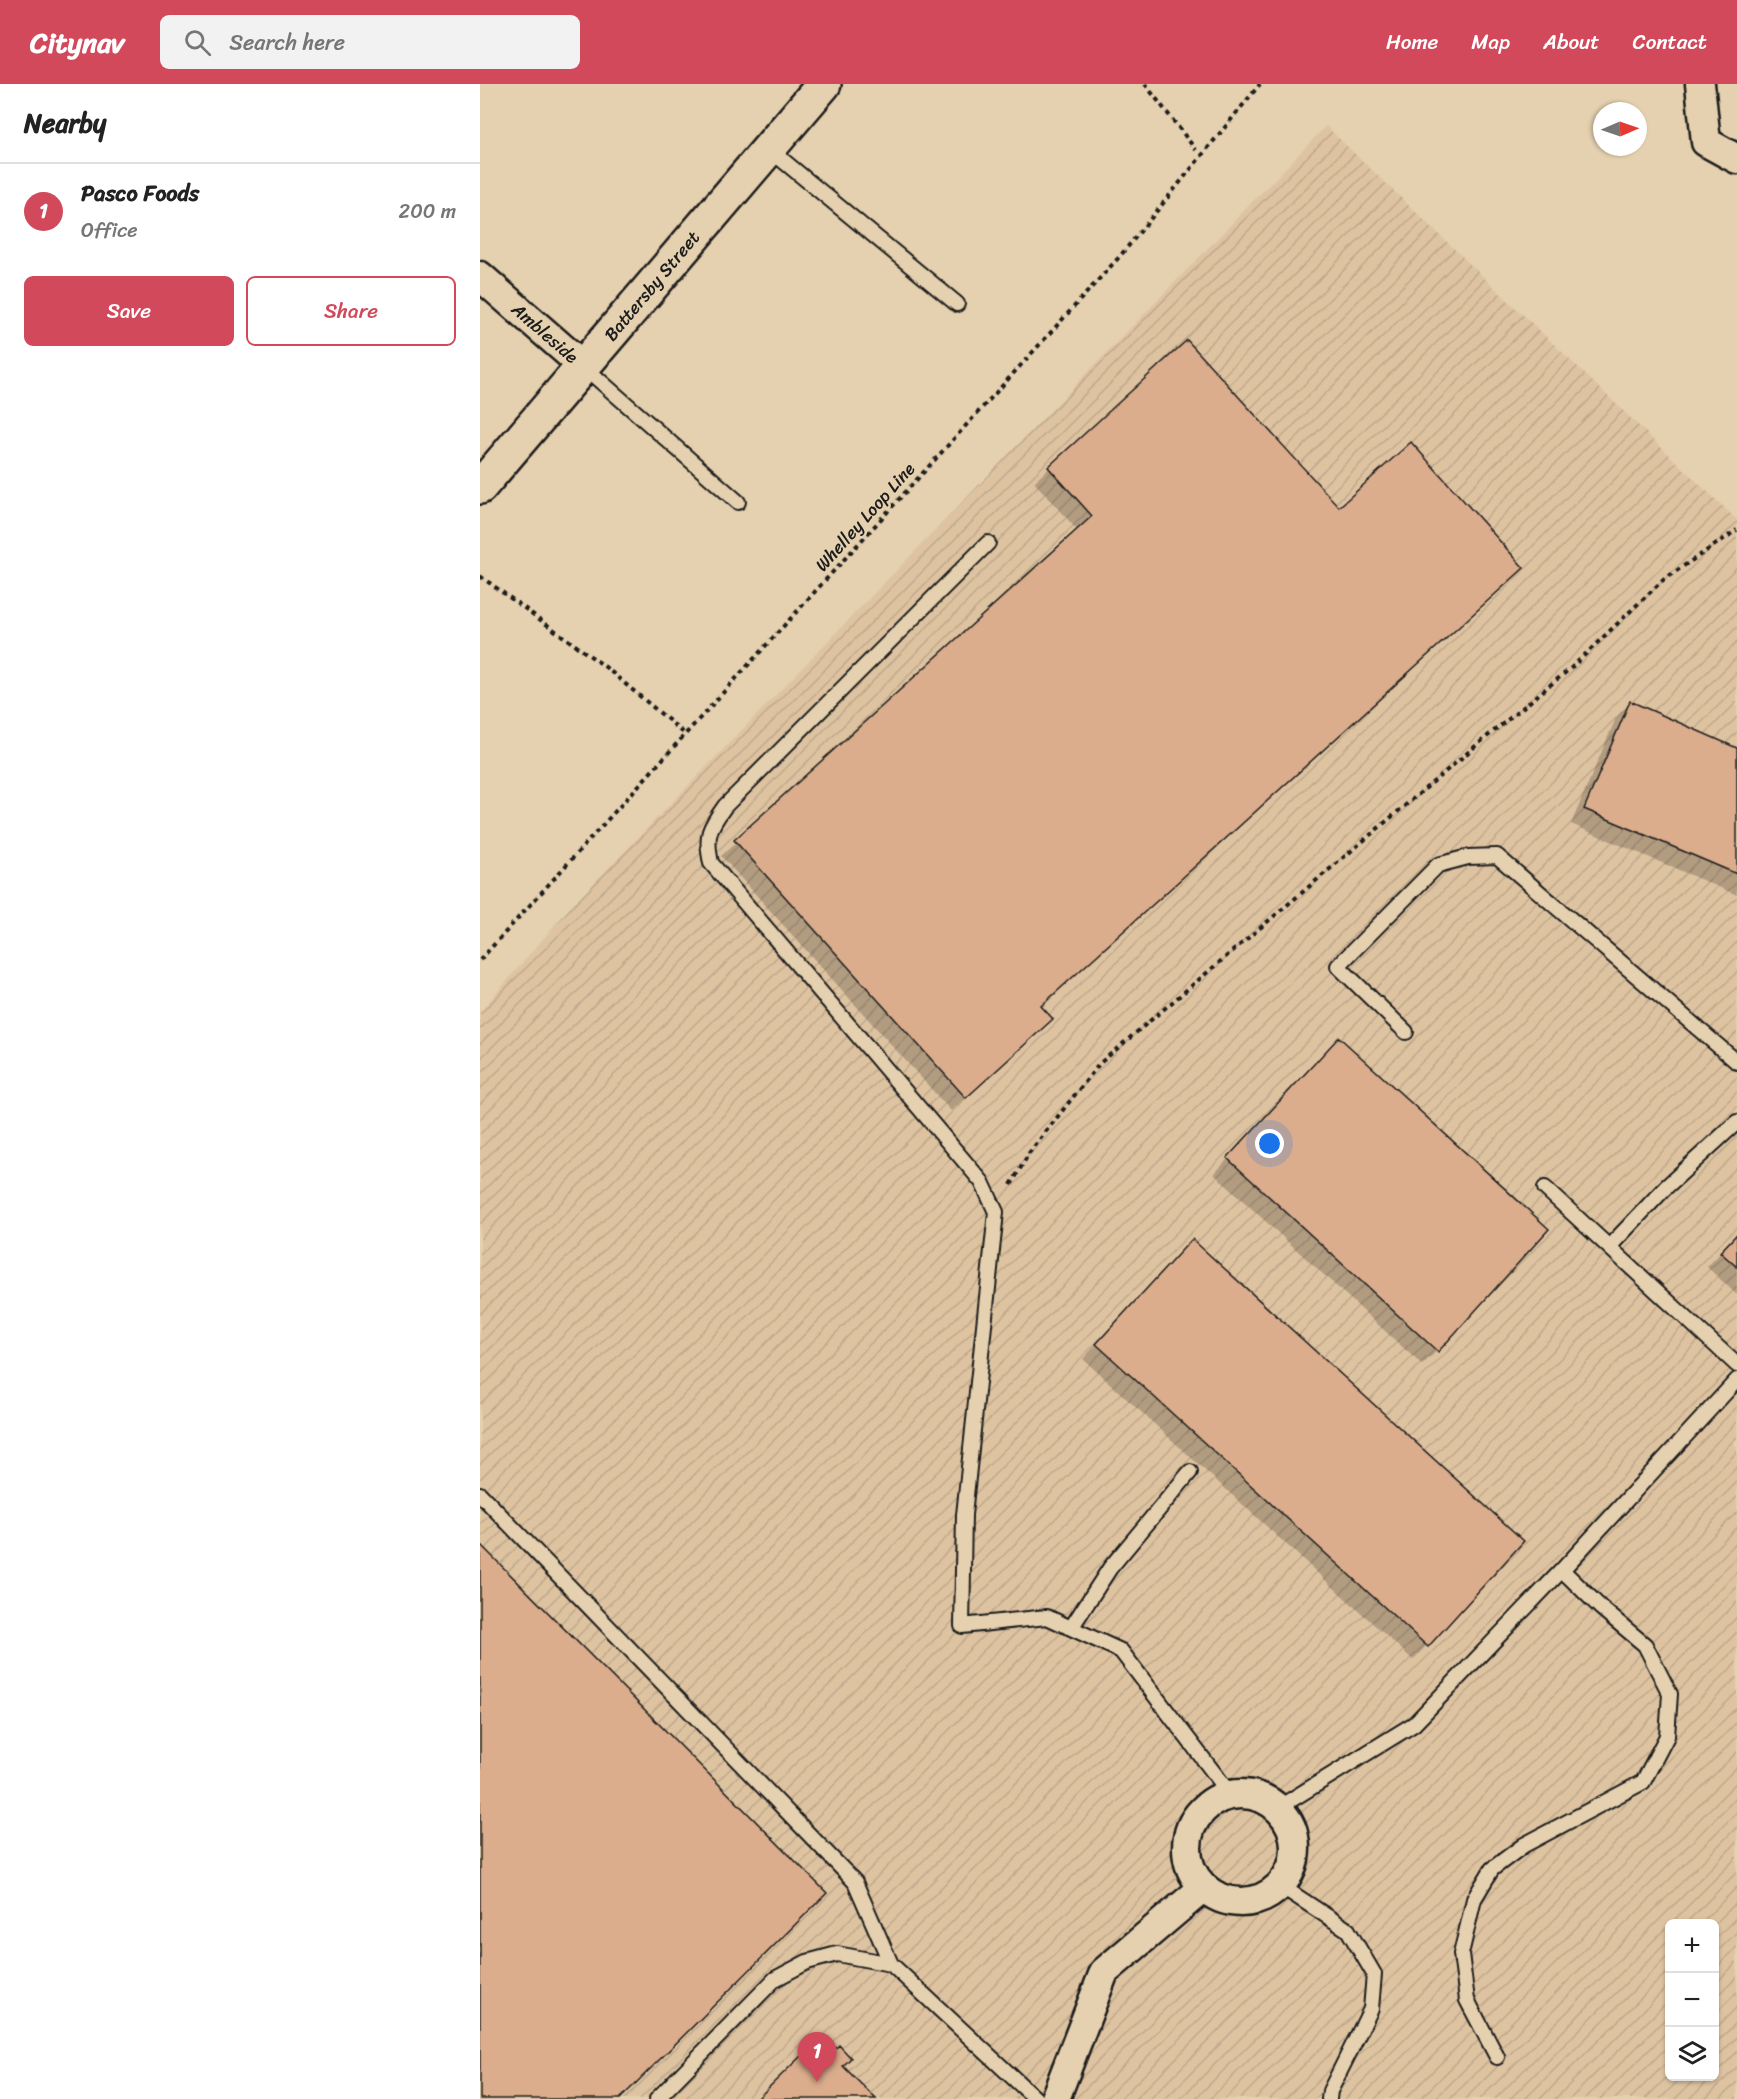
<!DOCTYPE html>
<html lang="en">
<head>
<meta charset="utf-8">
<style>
	body { margin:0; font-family:Sriracha,sans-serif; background:#f2f2f2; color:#222 }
	.controls { position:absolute; right:18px; bottom:18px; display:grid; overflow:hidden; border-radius:9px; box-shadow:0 2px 4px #0004 }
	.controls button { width:54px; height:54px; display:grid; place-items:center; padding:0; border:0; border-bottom:2px solid #e0e0e0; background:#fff; color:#222; font:30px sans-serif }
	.compass { position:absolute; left:1113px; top:18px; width:54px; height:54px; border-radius:50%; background:#fff; box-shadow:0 2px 4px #0004; rotate:88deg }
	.you { position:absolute; left:790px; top:1060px; width:21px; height:21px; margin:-15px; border:4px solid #fff; border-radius:50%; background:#1a73e8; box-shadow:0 0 0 9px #1a73e833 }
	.badge { display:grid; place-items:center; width:39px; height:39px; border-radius:50%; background:#d1495b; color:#fff; font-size:20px; font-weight:700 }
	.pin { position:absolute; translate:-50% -50px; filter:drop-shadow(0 2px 3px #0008) }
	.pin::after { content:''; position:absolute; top:32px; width:21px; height:18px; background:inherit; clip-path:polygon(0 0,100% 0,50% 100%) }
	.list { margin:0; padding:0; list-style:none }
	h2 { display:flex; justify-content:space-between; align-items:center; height:78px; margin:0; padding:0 24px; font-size:26px }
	h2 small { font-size:20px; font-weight:400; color:#767676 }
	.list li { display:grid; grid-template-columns:39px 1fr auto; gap:18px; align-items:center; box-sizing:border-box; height:96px; padding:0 24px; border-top:2px solid #e0e0e0 }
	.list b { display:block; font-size:22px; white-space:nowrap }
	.list p { margin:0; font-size:20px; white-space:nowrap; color:#767676 }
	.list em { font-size:20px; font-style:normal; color:#767676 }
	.actions { display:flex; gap:12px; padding:18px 24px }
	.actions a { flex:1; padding:14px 0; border:2px solid #d1495b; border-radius:9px; text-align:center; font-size:21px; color:#d1495b }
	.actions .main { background:#d1495b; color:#fff }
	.icon { flex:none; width:33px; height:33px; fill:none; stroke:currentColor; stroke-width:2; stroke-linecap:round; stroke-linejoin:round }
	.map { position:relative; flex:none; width:1257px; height:2015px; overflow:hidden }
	header { display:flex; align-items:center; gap:36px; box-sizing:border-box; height:84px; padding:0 30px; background:#d1495b; color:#fff }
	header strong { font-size:28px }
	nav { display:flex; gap:33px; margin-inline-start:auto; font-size:21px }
	.search { width:420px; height:54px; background:#f2f2f2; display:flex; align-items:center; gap:15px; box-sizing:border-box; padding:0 21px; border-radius:9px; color:#767676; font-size:22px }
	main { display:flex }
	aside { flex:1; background:#fff }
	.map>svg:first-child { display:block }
</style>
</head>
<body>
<header>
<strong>Citynav</strong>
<div class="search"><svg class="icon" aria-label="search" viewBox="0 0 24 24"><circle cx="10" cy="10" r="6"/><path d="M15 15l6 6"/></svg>Search here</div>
<nav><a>Home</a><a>Map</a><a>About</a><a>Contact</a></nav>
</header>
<main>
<aside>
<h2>Nearby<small></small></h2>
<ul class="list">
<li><span class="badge">1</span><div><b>Pasco Foods</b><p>Office</p></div><em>200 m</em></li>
</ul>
<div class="actions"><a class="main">Save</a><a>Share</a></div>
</aside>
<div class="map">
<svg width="1257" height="2015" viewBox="0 0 1257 2015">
	<defs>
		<pattern id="industrial-furrows" width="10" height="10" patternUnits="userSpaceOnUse" patternTransform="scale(1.5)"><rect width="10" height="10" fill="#dec3a1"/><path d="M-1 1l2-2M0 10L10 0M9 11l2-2" fill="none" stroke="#bea78a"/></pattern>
	</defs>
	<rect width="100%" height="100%" fill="#e5d1af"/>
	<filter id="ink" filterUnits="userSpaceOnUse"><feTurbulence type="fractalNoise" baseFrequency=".0167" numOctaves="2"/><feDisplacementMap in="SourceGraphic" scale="12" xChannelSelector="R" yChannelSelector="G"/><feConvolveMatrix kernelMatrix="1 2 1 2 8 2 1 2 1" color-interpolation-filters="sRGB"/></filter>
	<g filter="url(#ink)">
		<!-- industrial -->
		<path fill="url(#industrial-furrows)" fill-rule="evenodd" d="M846,42L1257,436V1355L1253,1359L1257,1363V2015H0V928L87,827ZM1190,1840H1234V1992H1190Z"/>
		<!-- shadow -->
		<path fill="#0003" d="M707,258L859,425L559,923L556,950L471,1027L241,772L598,447L554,398Z
			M1150,619L1257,665V811L1091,740L1136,634Z
			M844,969L957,1267L942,1281L734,1090Z
			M1257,1151V1211L1227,1183Z
			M697,1171L947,1561L933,1576L603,1275Z"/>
		<!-- building -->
		<path fill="#dbad8c" stroke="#1c1c1c" stroke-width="1.5" d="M707,256L859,423L931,358L1044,484L561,922L573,935L486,1014L254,756L612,432L568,383Z
			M1150,617L1257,664V790L1104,725Z
			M859,953L1069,1145L958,1268L747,1074Z
			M1257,1150V1183L1240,1168Z
			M712,1155L1044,1457L948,1563L616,1260Z
			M0,1460L347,1809L140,2015H0Z
			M359,1961L371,1974L363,1982L396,2015H277L325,1968L338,1982Z"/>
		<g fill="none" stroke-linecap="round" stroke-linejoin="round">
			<defs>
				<path id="lane" d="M289,65L477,220
					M103,282L258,418
					M508,459L245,722C229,744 225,751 231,779L502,1098L516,1128L484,1431L482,1542L567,1533L641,1567L750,1710
					M926,948L858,882L958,781L988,773L1017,772L1257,978
					M1065,1104L1257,1281
					M1129,1163L1185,1104L1257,1038
					M0,1410L375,1798L411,1880L556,2015
					M591,1544L630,1484L710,1388
					M798,1724L934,1640L1082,1486L1257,1296
					M801,1802L868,1846L894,1890L891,1925L850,2007L849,2015
					M1017,1973L987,1916L981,1870L994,1815L1012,1785L1044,1761L1163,1698L1187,1652L1190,1610L1165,1561L1121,1524L1082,1486
					M177,2015L295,1895L327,1878L357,1870L411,1880"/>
				<path id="street" d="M1220,0L1226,58L1257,75
					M0,192L103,282
					M707 1764a54 54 0 1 1 108 0a54 54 0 1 1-108 0Z
					M575,2015L624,1888L723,1804"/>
				<path id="secondary" d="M0,403L344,0"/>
			</defs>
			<!-- lane casing -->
			<use href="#lane" stroke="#1c1c1c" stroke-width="18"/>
			<!-- street casing -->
			<use href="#street" stroke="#1c1c1c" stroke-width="33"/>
			<!-- secondary casing -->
			<use href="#secondary" stroke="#1c1c1c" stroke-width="38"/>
			<!-- path -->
			<path stroke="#1c1c1c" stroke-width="4" stroke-dasharray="4.5 4.5" stroke-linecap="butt" d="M665,0L716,66
				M0,492L124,582L205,650
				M0,876L641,171L780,0
				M531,1101L549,1069L620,979L998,660L1091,584L1183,496L1257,446"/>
			<!-- lane -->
			<use href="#lane" stroke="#e5d1af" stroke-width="14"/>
			<!-- street -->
			<use href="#street" stroke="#e5d1af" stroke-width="28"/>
			<!-- secondary -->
			<use href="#secondary" stroke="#e5d1af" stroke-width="33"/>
		</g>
	</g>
	<g text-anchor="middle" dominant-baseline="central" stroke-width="5" stroke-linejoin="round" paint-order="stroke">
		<!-- street labels -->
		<g font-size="18" fill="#1c1c1c" stroke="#e5d1af">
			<text transform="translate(172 202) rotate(-50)">Battersby Street</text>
			<text transform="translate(65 249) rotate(41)">Ambleside</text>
			<text transform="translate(385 433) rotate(-48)">Whelley Loop Line</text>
		</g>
	</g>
</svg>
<div class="controls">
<button>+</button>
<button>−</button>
<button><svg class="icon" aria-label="layers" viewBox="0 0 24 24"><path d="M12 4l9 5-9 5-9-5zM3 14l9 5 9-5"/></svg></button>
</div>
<svg class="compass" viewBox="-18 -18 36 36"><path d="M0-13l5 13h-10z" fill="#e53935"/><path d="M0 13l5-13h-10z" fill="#767676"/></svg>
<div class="you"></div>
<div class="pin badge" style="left:337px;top:1998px">1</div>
</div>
</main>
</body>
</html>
